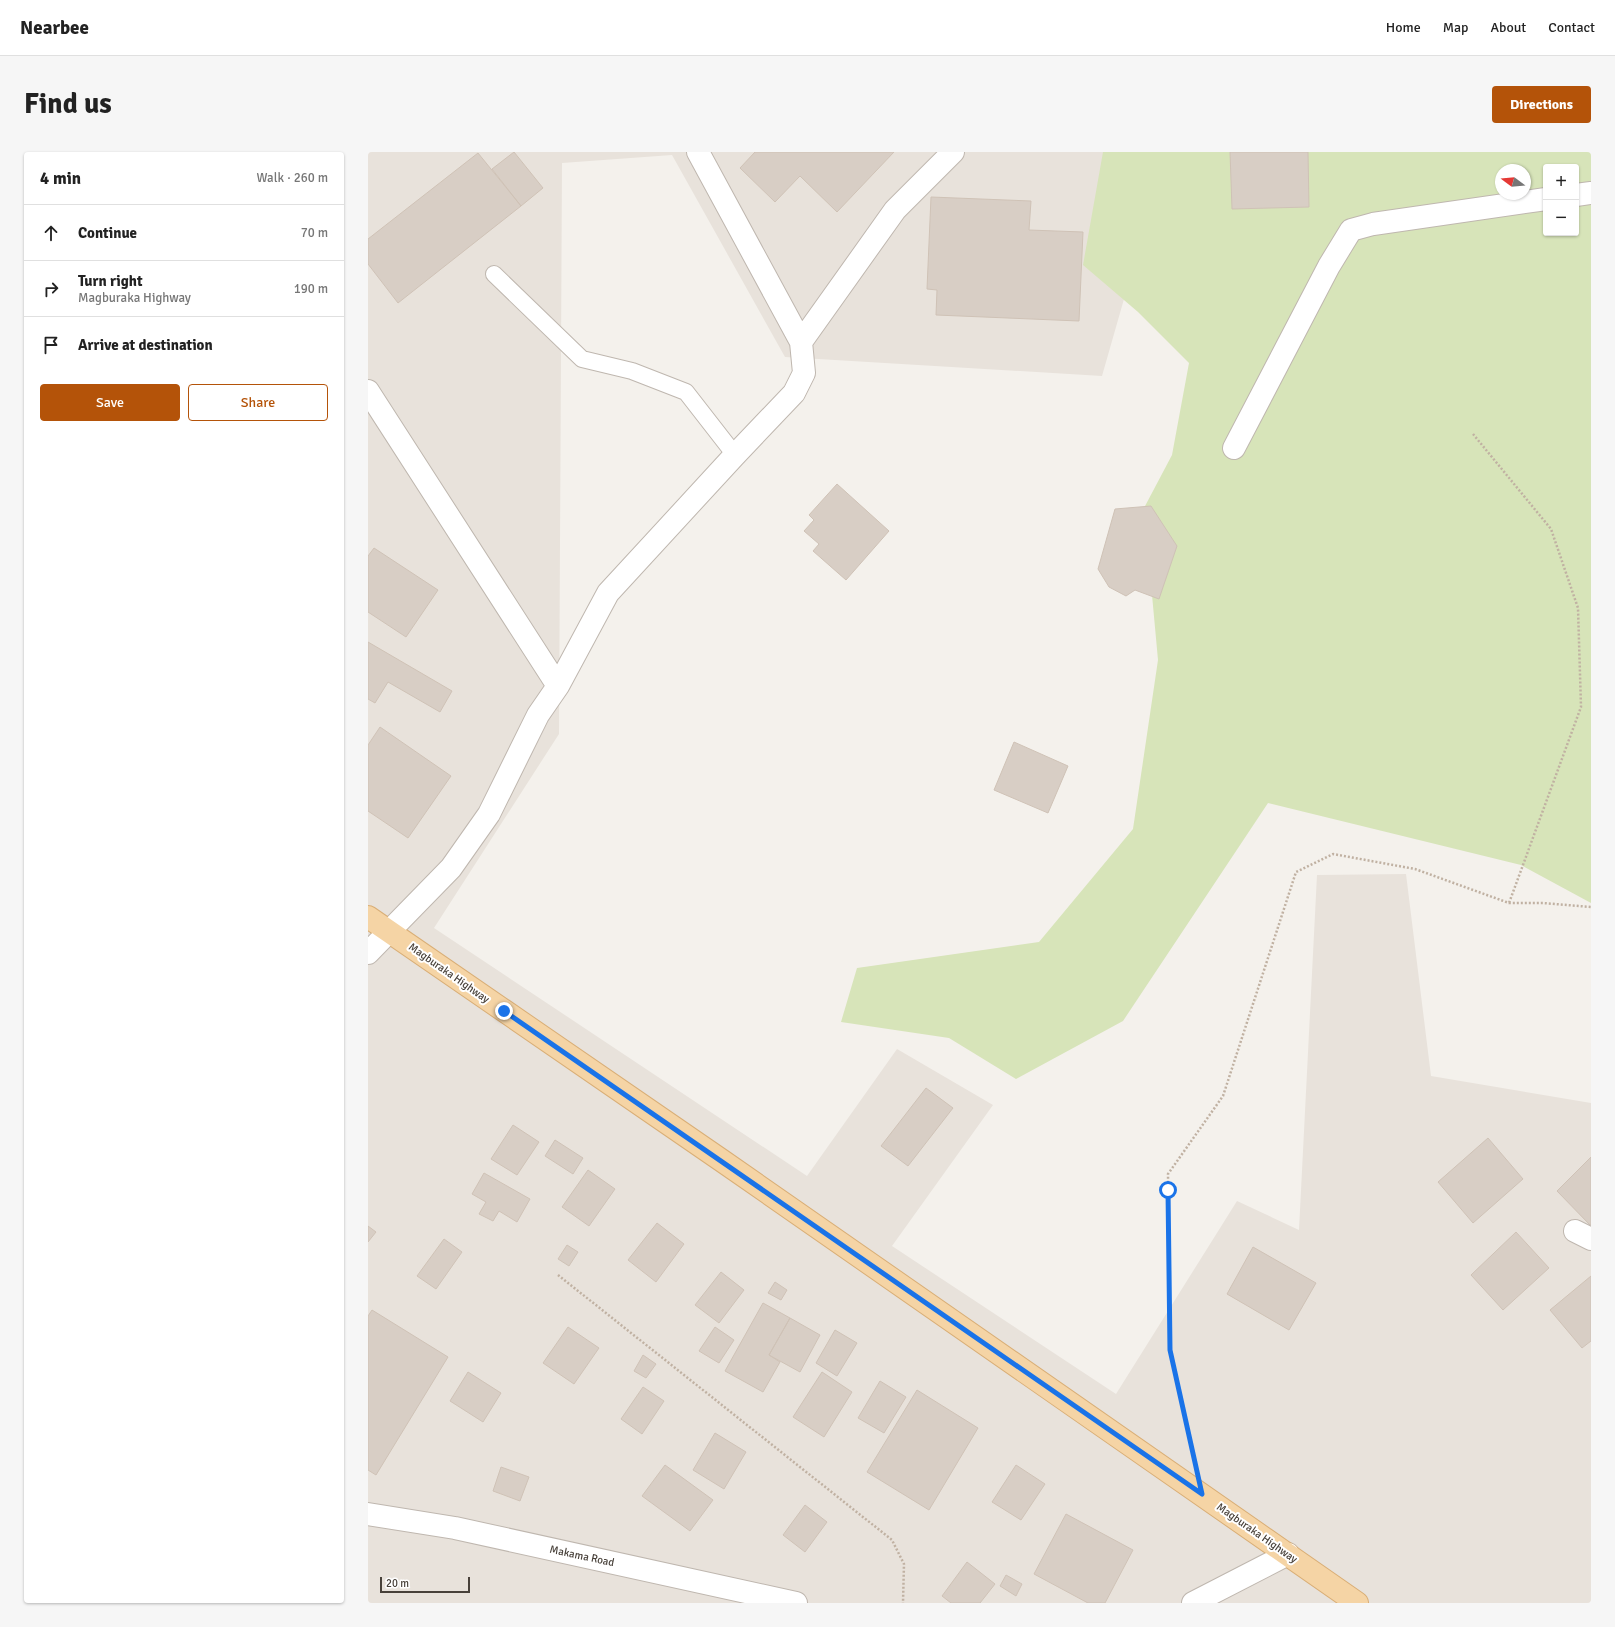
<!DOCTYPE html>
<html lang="en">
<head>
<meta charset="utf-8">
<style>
	body { margin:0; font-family:Signika,sans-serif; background:#f6f6f6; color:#222 }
	.controls { position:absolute; right:12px; top:12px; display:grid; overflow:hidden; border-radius:4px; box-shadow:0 1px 3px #0004 }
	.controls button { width:36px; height:36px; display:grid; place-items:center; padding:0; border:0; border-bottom:1px solid #e0e0e0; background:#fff; color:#222; font:20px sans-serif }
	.compass { position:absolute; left:1127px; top:12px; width:36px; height:36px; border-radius:50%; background:#fff; box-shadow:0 1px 3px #0004; rotate:286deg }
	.scale { position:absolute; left:12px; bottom:10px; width:90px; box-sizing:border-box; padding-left:4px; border:2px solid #48413a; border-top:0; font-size:11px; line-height:14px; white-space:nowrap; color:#48413a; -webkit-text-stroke:3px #fff; paint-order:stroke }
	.stop { position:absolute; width:12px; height:12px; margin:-9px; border:3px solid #1a73e8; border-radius:50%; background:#fff }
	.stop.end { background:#1a73e8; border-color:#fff; box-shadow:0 1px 4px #0008 }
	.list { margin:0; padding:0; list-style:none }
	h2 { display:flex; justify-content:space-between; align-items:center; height:52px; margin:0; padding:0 16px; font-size:17px }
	h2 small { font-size:13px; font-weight:400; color:#767676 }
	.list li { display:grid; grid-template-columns:26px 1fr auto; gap:12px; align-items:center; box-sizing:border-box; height:56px; padding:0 16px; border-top:1px solid #e0e0e0 }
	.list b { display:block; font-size:15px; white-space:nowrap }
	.list p { margin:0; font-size:13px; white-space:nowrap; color:#767676 }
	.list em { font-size:13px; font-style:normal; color:#767676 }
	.actions { display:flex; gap:8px; padding:12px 16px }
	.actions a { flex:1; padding:9px 0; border:1px solid #b45309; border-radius:4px; text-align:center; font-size:14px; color:#b45309 }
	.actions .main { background:#b45309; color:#fff }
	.icon { flex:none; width:22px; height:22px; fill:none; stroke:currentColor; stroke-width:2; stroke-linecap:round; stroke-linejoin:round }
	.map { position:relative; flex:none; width:1223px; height:1451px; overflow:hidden; border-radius:4px }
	header { display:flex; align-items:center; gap:24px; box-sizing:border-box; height:56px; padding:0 20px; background:#fff; border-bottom:1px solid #e0e0e0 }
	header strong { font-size:19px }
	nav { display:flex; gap:22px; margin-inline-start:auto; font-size:14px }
	.intro { display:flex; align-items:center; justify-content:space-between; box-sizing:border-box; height:96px; padding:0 24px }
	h1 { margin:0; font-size:28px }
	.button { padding:10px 18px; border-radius:4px; background:#b45309; color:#fff; font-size:14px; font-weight:700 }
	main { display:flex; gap:24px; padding:0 24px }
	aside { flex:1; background:#fff; border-radius:4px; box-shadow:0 1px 3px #0004 }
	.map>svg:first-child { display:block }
</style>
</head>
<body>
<header>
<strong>Nearbee</strong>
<nav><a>Home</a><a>Map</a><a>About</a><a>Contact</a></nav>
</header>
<div class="intro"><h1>Find us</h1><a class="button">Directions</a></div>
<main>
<aside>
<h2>4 min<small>Walk · 260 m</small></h2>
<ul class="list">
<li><svg class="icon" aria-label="ahead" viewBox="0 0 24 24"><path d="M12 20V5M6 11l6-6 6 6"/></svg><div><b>Continue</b></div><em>70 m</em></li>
<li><svg class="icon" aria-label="right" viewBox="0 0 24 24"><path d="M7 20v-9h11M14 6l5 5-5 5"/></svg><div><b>Turn right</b><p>Magburaka Highway</p></div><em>190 m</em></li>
<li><svg class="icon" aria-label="arrive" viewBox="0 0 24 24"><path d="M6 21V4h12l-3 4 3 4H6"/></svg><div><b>Arrive at destination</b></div></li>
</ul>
<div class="actions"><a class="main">Save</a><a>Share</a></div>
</aside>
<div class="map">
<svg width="1223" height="1451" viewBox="0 0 1223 1451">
	<rect width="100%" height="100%" fill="#f4f1ec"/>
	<!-- residential -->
	<path fill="#e8e2db" d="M0,0H968L774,84L734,224L417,205L304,3L194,11L191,582L66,776L439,1024L529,897L625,953L524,1094L748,1242L869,1049L931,1078L949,723L1038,722L1063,924L1223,951V1451H0Z"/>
	<!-- green -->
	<path fill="#d7e4b9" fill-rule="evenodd" d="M735,0H1223V751L1153,713L900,651L755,869L648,927L581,886L473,870L489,816L671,790L765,677L790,508L776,356L804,303L821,211L770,160L715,113ZM1178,15H1208V81H1178ZM1133,18H1157V42H1133Z"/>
	<!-- building -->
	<path fill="#d8cec5" stroke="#cfc2b6" d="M146,0L175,36L153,54L124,17Z
		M387,0H526L469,60L432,24L407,50L372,16Z
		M862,0H940L941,55L864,57Z
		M110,1L153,54L30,151L0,112V87Z
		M563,45L663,49L661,78L715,80L711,169L568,163L569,138L559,137Z
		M469,332L521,379L478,428L445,399L451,392L436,379L446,368L441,363Z
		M783,354L809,394L791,447L767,438L758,444L741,435L730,417L747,357Z
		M6,396L70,438L38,485L0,460V404Z
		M0,490L84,539L72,560L20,530L7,551L0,547Z
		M12,575L83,624L40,686L0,659V593Z
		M646,590L700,614L680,661L626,638Z
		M558,936L585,956L540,1014L513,994Z
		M145,973L171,990L149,1023L123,1007Z
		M1120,986L1155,1027L1105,1071L1070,1030Z
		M187,988L215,1006L205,1022L177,1004Z
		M1223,1005V1073H1222L1189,1039Z
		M220,1018L247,1037L221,1074L194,1055Z
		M116,1021L162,1047L149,1070L131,1059L125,1069L111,1062L118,1050L104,1042Z
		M289,1071L316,1092L288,1130L260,1108Z
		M0,1074L8,1080L0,1090Z
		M1148,1080L1181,1116L1135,1158L1103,1123Z
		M76,1087L94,1100L68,1137L49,1124Z
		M199,1093L210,1100L201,1114L190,1107Z
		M885,1095L948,1131L921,1178L859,1142Z
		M353,1120L376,1138L351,1171L327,1153Z
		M1223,1124V1189L1214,1196L1182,1158Z
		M407,1130L419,1138L413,1148L400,1141Z
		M395,1151L422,1166L401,1203L412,1210L395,1240L357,1219Z
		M4,1158L80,1205L8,1323L0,1318V1164Z
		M422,1166L452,1183L432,1220L401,1203Z
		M200,1175L231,1196L206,1232L175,1211Z
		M347,1175L366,1188L351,1211L331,1199Z
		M467,1178L489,1191L469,1224L448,1211Z
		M275,1203L288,1212L278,1226L266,1219Z
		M100,1220L133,1241L115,1270L82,1249Z
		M454,1220L484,1240L456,1285L425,1265Z
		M512,1229L538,1245L516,1281L490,1266Z
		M275,1235L296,1249L274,1282L253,1267Z
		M549,1238L610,1276L561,1358L499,1320Z
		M347,1281L378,1300L356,1337L325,1318Z
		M297,1313L345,1348L322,1379L274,1344Z
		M648,1313L677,1332L653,1368L624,1350Z
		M133,1315L161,1325L152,1349L125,1339Z
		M437,1353L459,1370L437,1400L415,1383Z
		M698,1362L765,1398L737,1451H720L666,1422Z
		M599,1410L627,1432L612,1451H583L574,1444Z
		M638,1423L654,1432L648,1444L632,1434Z"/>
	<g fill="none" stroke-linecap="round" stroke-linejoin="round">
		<defs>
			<path id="lane" d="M126,122L214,207L264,219L318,240L367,303"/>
			<path id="street" d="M1208,43L1223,41
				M433,190L527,58L585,0
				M0,239L190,534
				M866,296L961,114L983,78L1005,72L1178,47
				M0,801L83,716L121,662L170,563L190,534L240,441L367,303L426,241L436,221L433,190L330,0
				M1207,1079L1223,1087
				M0,1362L87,1376L428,1451
				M825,1451L920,1402"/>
			<path id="primary" d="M0,765L353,1008L989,1451"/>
		</defs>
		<!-- lane casing -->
		<use href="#lane" stroke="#bfb7af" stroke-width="18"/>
		<!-- street casing -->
		<use href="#street" stroke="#bfb7af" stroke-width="24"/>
		<!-- primary casing -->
		<use href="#primary" stroke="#d9ae76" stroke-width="24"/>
		<!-- path -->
		<path stroke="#c0b1a2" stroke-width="2.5" stroke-dasharray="2 2" stroke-linecap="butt" d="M1105,282L1183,377L1210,456L1213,555L1141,751
			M190,1123L524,1388L536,1412L535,1451
			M826,1304L802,1198L800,1022L855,944L928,720L965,702L1047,717L1141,751H1175L1223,755"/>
		<!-- lane -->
		<use href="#lane" stroke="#fff" stroke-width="16"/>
		<!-- street -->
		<use href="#street" stroke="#fff" stroke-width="22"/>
		<!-- primary -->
		<use href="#primary" stroke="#f5d4a5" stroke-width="22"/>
	</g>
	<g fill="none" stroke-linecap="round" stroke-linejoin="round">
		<!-- route -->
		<path stroke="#1a73e8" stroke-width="5" d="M136,859L834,1342L802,1198L800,1038"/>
	</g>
	<g text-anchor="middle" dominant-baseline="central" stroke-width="4" stroke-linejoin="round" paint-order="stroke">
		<!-- street labels -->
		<g font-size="11" fill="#48413a" stroke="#fff">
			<text transform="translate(81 821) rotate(35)">Magburaka Highway</text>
			<text transform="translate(889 1381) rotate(35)">Magburaka Highway</text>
			<text transform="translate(214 1404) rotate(12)">Makama Road</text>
		</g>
	</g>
</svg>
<div class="controls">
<button>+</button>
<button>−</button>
</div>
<svg class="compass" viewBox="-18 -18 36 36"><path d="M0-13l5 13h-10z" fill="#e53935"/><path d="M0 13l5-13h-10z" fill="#767676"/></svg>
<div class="scale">20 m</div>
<div class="stop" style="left:800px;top:1038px"></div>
<div class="stop end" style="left:136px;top:859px"></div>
</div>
</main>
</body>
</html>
